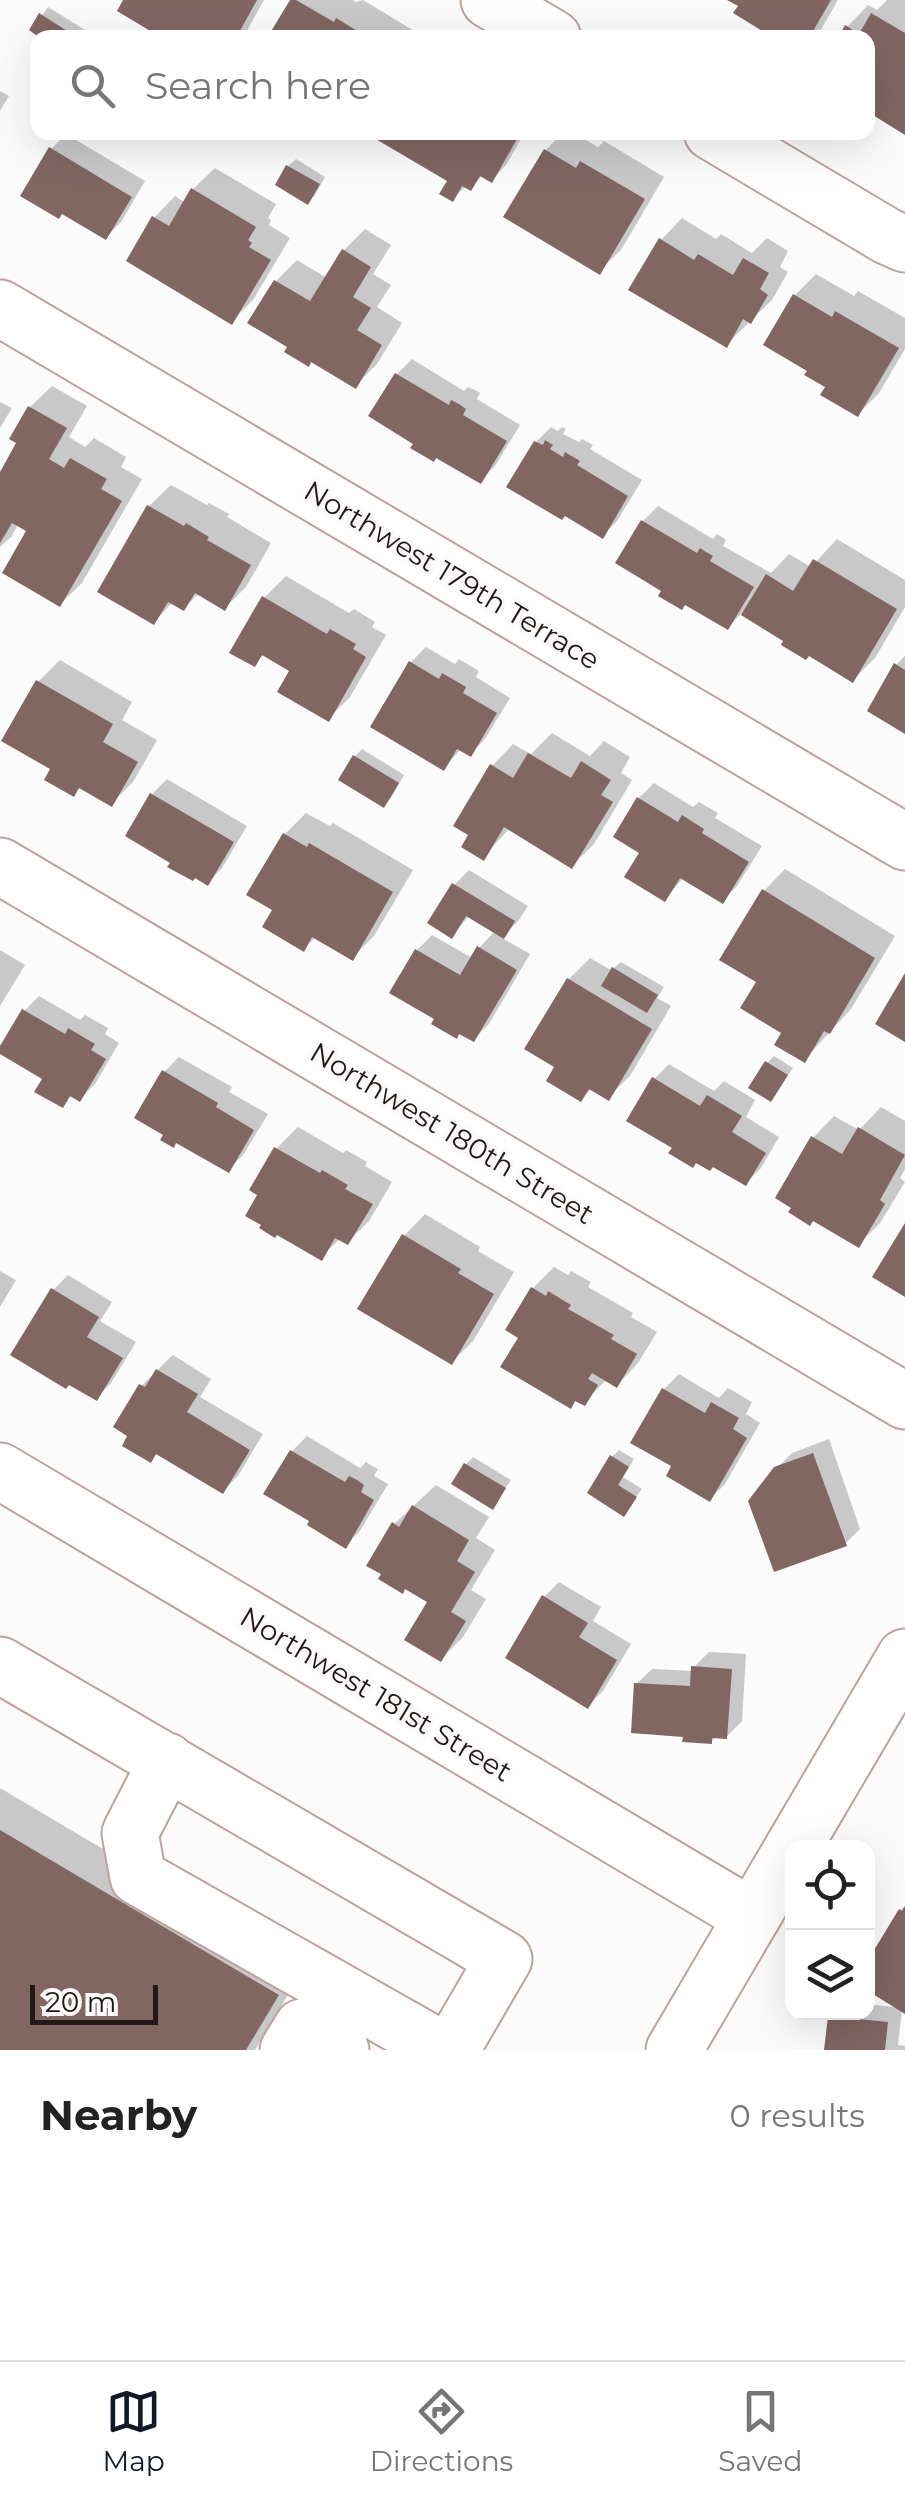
<!DOCTYPE html>
<html lang="en">
<head>
<meta charset="utf-8">
<style>
	body { margin:0; font-family:Montserrat,sans-serif; background:#f6f6f6; color:#222 }
	.controls { position:absolute; right:30px; bottom:30px; display:grid; overflow:hidden; border-radius:20px; box-shadow:0 10px 40px #0002 }
	.controls button { width:90px; height:90px; display:grid; place-items:center; padding:0; border:0; border-bottom:2px solid #e0e0e0; background:#fff; color:#222; font:50px sans-serif }
	.scale { position:absolute; left:30px; bottom:25px; width:128px; box-sizing:border-box; padding-left:10px; border:5px solid #231816; border-top:0; font-size:28px; line-height:35px; white-space:nowrap; color:#231816; -webkit-text-stroke:8px #fbfbfb; paint-order:stroke }
	.list { margin:0; padding:0; list-style:none }
	h2 { display:flex; justify-content:space-between; align-items:center; height:130px; margin:0; padding:0 40px; font-size:42px }
	h2 small { font-size:32px; font-weight:400; color:#767676 }
	.icon { flex:none; width:55px; height:55px; fill:none; stroke:currentColor; stroke-width:2; stroke-linecap:round; stroke-linejoin:round }
	.map { position:relative; flex:none; width:905px; height:2050px; overflow:hidden }
	.search { position:absolute; background:#fff; box-shadow:0 10px 40px #0002; left:30px; right:30px; top:30px; height:110px; display:flex; align-items:center; gap:25px; box-sizing:border-box; padding:0 35px; border-radius:20px; color:#767676; font-size:38px }
	.sheet { height:310px; background:#fff }
	nav { display:flex; justify-content:space-around; align-items:center; box-sizing:border-box; height:140px; border-top:2px solid #e0e0e0; background:#fff; font-size:28px; color:#767676 }
	nav a { display:grid; justify-items:center; gap:5px }
	nav .on { color:#111827 }
	.map>svg:first-child { display:block }
</style>
</head>
<body>
<div class="map">
<svg width="905" height="2050" viewBox="0 0 905 2050">
	<rect width="100%" height="100%" fill="#fbfbfb"/>
	<!-- shadow -->
	<path fill="#0003" d="M126,0H264L243,38H167Z
		M293,0H353L356,2L363,0L416,32L413,38H270Z
		M732,0H838L816,38H776L741,5Z
		M887,0H905V132L868,109V38H840L847,27L868,5L877,10Z
		M48,7L90,33L87,38H45L32,30Z
		M0,91L9,96L0,111Z
		M380,132H525L506,165L492,180L483,175L470,188L466,186L453,199L451,180Z
		M563,132H573L598,147L604,141L664,177L621,250L599,271L546,150Z
		M66,134L145,181L121,222L106,237L51,149Z
		M296,159L325,177L315,195L308,202L288,166Z
		M215,168L276,204L268,218L271,220L269,225L290,238L253,300L232,321L154,218L175,196L186,203L193,189Z
		M682,218L716,239L721,234L752,253L767,238L788,251L780,267L788,272L772,300L726,345L661,240Z
		M365,229L391,245L373,274L391,285L377,307L402,323L377,364L355,386L291,346L276,281L297,260L327,278L344,250Z
		M816,274L854,296L858,291L905,318V349L879,393L858,414L828,386L795,295Z
		M412,359L464,391L468,387L475,390L480,393L477,399L520,425L495,466L480,481L397,374Z
		M52,386L87,406L69,437L85,447L94,438L126,457L121,467L142,479L82,583L60,604L29,530L18,524L12,536L0,547V477L20,442L12,438L30,407Z
		M0,402L12,408L0,428Z
		M551,427L558,431L562,427L566,429L563,434L579,442L582,439L593,445L590,449L642,480L617,521L602,536L536,442Z
		M171,485L207,505L209,503L229,514L227,517L271,543L246,587L225,608L199,593L184,608L173,602L154,622L100,591L149,506Z
		M658,506L713,539L717,534L722,537L726,540L723,546L771,573L789,554L811,567L837,539L905,580V607L875,658L853,680L742,613L728,627L665,590L643,521Z
		M286,576L349,613L354,609L375,622L372,627L386,635L350,697L328,719L293,670L265,653L254,664L264,598Z
		M426,647L455,664L459,659L479,671L476,677L510,698L485,739L470,754L462,748L444,768L373,726L411,662Z
		M905,656V731L896,665Z
		M60,660L132,702L122,720L157,740L133,782L111,804L81,786L74,794L53,768L38,682Z
		M552,733L590,756L604,741L630,757L621,773L632,780L594,844L572,866L510,828L483,857L472,835L492,766L513,744L531,754Z
		M362,749L404,775L391,798L384,805L341,779L355,756Z
		M167,779L247,826L222,868L207,883L152,794Z
		M654,783L693,807L699,802L718,813L715,818L762,846L737,886L722,901L684,877L665,899L642,852L639,798Z
		M306,813L330,826L333,823L413,870L374,936L353,957L316,937L304,948L276,910L285,834Z
		M785,869L895,936L851,1009L804,1060L784,1033L759,981L764,891Z
		M469,870L528,906L518,921L502,938L530,954L489,1024L474,1039L438,1018L417,950L432,935L472,958L479,948L495,931L470,915L452,935L454,885Z
		M0,950L25,965L0,1006Z
		M590,958L611,970L621,962L664,987L657,998L671,1006L630,1076L608,1097L592,1088L581,1099L557,1067L569,979Z
		M39,996L80,1020L85,1015L108,1028L105,1034L119,1043L95,1084L80,1099L73,1095L62,1105L46,1078L0,1051L24,1011Z
		M774,1056L793,1068L771,1099L767,1063Z
		M179,1057L232,1087L229,1092L268,1114L243,1155L228,1170L164,1072Z
		M669,1064L714,1091L724,1081L755,1100L746,1117L779,1137L761,1168L746,1183L714,1164L697,1161L675,1147L654,1079Z
		M881,1107L905,1121V1169L900,1178L905,1182L880,1223L858,1245L813,1138L834,1116L859,1130Z
		M298,1127L343,1153L346,1150L367,1162L365,1166L392,1182L369,1221L348,1242L341,1238L321,1257L260,1194L276,1149Z
		M425,1214L480,1247L478,1251L514,1272L473,1341L452,1362L404,1236Z
		M554,1267L568,1275L571,1271L591,1282L588,1287L633,1313L631,1317L657,1332L638,1363L617,1385L607,1379L584,1403L577,1399L571,1406L521,1337L533,1288Z
		M0,1271L16,1280L0,1307Z
		M68,1275L112,1302L100,1321L136,1342L111,1383L96,1398L53,1290Z
		M173,1355L211,1379L200,1397L263,1434L238,1476L223,1491L158,1452L150,1460L141,1386Z
		M679,1374L719,1398L728,1388L752,1402L746,1414L760,1423L725,1484L710,1499L674,1465L664,1389Z
		M307,1436L360,1468L366,1462L372,1466L378,1469L374,1476L388,1484L360,1531L345,1546L312,1520L292,1451Z
		M829,1439L860,1529L845,1544L776,1469L792,1453Z
		M619,1450L634,1459L623,1477L642,1489L624,1513L612,1457Z
		M473,1457L511,1480L492,1507L466,1464Z
		M436,1485L489,1517L476,1538L495,1550L471,1590L486,1599L463,1637L441,1659L430,1602L394,1524Z
		M559,1582L601,1607L593,1621L631,1644L603,1691L588,1706L544,1597Z
		M709,1652L746,1654L742,1721L726,1737L717,1736L711,1742L685,1735L636,1684L652,1669L694,1671V1667Z
		M0,1788L304,1968L255,2050H0Z
		M905,1906V2011L902,2009L898,2045L905,2046V2050H826L830,2017L834,2012H868V2004L900,2008L868,1988V1984L879,1966L901,1910Z"/>
	<!-- building -->
	<path fill="#816662" d="M123,0H257L236,38H162L117,11Z
		M290,0H296L334,22L336,18L369,38H267Z
		M727,0H831L809,38H774L733,13L738,6Z
		M39,13L78,38H40L29,30Z
		M871,13L905,33V135L868,112V38H838L845,25L859,34Z
		M378,132H521L492,183L480,176L471,191L462,186L453,202L439,194L447,181L374,138Z
		M49,147L132,197L106,240L62,214L59,219L20,196Z
		M544,149L576,168L580,161L645,199L600,275L503,217Z
		M286,165L320,184L308,205L275,185Z
		M191,188L256,227L248,240L252,243L249,247L271,260L232,325L126,261L152,216L169,226Z
		M659,238L694,260L698,254L733,275L743,258L769,273L760,289L768,295L751,324L743,319L727,348L628,290Z
		M342,249L371,267L353,297L371,308L357,330L382,345L356,389L311,362L309,367L284,352L287,347L247,323L274,280L310,301Z
		M793,294L832,317L835,311L899,348L858,417L820,395L825,387L804,375L807,371L763,345Z
		M395,373L449,405L451,400L459,404L466,409L463,415L507,441L481,484L436,458L434,462L410,448L413,444L368,416Z
		M28,406L67,428L49,459L64,468L70,458L107,479L101,489L122,501L60,607L2,573L26,531L12,523L0,543V472L16,443L9,439Z
		M545,440L553,445L550,449L563,457L565,452L580,461L577,465L628,496L603,539L565,516L562,520L506,487L534,441L543,445Z
		M147,505L184,526L186,523L209,537L207,540L251,565L225,611L195,593L184,611L168,602L154,625L97,592Z
		M641,520L697,553L700,548L706,552L713,556L710,561L754,587L728,630L685,605L682,610L658,596L661,591L615,563Z
		M813,559L897,609L853,683L809,656L806,660L781,645L783,641L741,615L766,574L793,591Z
		M262,596L327,634L330,629L356,644L353,649L366,657L329,722L277,692L289,671L262,655L255,667L229,653Z
		M409,661L439,679L442,673L466,687L463,693L497,713L471,757L457,749L444,771L370,727Z
		M894,663L905,670V734L867,711Z
		M36,680L113,724L103,742L138,762L112,807L79,788L74,797L44,780L50,769L1,741Z
		M528,753L571,778L581,761L611,780L601,795L613,802L572,869L504,827L484,861L461,847L468,835L453,826L490,764L513,778Z
		M353,755L399,783L384,808L338,780Z
		M150,793L234,842L208,886L195,878L193,881L167,867L170,863L125,836Z
		M637,797L678,822L682,815L704,829L702,833L749,862L723,904L680,878L665,902L624,877L639,853L613,837Z
		M283,833L307,847L309,843L393,892L353,961L312,937L304,952L262,927L272,910L246,895Z
		M452,883L515,921L504,939L466,916L452,939L427,923Z
		M762,889L875,958L830,1034L824,1031L805,1063L774,1045L781,1033L740,1008L756,982L719,960Z
		M477,946L517,970L474,1042L459,1034L457,1039L431,1024L434,1019L389,993L415,949L460,975Z
		M612,967L658,995L647,1013L601,986Z
		M905,973V1042L875,1024Z
		M567,978L652,1029L609,1101L589,1089L581,1102L546,1081L554,1067L524,1049Z
		M22,1009L65,1034L68,1028L95,1044L91,1050L106,1059L80,1102L70,1096L63,1108L34,1092L42,1079L0,1054V1046Z
		M765,1061L788,1075L771,1102L748,1088Z
		M162,1070L218,1103L216,1107L254,1130L229,1173L176,1143L174,1148L160,1140L163,1135L134,1118Z
		M652,1077L700,1106L707,1095L742,1116L732,1132L766,1153L746,1186L713,1167L710,1171L696,1163L693,1168L668,1153L672,1148L626,1121Z
		M858,1127L905,1155L880,1200L885,1204L859,1248L813,1221L810,1226L788,1212L791,1208L775,1198L811,1136L842,1154Z
		M274,1147L320,1173L322,1170L348,1185L345,1189L373,1204L348,1245L335,1238L322,1261L277,1235L275,1238L259,1228L261,1225L245,1216L257,1195L249,1190Z
		M905,1223V1297L872,1277Z
		M402,1234L461,1269L458,1273L494,1294L452,1365L357,1309Z
		M531,1287L546,1296L548,1291L571,1305L568,1309L614,1335L611,1339L637,1354L617,1388L592,1373L588,1379L598,1385L585,1406L575,1401L571,1409L500,1367L518,1338L505,1330Z
		M51,1288L99,1317L87,1337L123,1358L97,1401L69,1385L66,1389L10,1355Z
		M156,1369L198,1394L187,1412L250,1450L223,1494L156,1454L151,1463L122,1446L127,1436L113,1427L139,1384L145,1387Z
		M662,1388L705,1413L711,1402L739,1418L733,1429L747,1438L710,1502L666,1476L671,1466L630,1443Z
		M290,1450L345,1482L349,1476L357,1480L364,1485L361,1492L374,1500L346,1549L307,1525L309,1521L263,1494Z
		M813,1453L847,1546L774,1572L748,1501L774,1467Z
		M610,1455L629,1467L618,1485L637,1497L624,1517L587,1493Z
		M464,1463L506,1488L493,1510L451,1484Z
		M412,1505L469,1540L457,1561L475,1572L451,1612L466,1621L441,1662L404,1640L427,1602L405,1589L403,1594L378,1579L381,1574L366,1566L392,1522L399,1527Z
		M542,1595L588,1623L579,1637L617,1660L588,1709L505,1658Z
		M691,1666L732,1669L727,1739L712,1738V1744L682,1742L683,1737L631,1733L634,1683L690,1686Z
		M0,1830L279,1995L246,2050H0Z
		M905,1906V2014L868,1991V1980L875,1967L868,1963V1960L899,1909L902,1911Z
		M828,2016L888,2022L885,2050H824Z"/>
	<g fill="none" stroke-linecap="round" stroke-linejoin="round">
		<defs>
			<path id="minor" d="M489,0L553,38
				M712,132L887,236L905,244
				M0,308L905,842
				M0,866L905,1401
				M0,1471L752,1917
				M0,1665L504,1959L451,2050
				M167,1761L130,1833L138,1877L443,2050
				M288,2050L302,2027L341,2050"/>
			<path id="major" d="M674,2050L905,1657"/>
		</defs>
		<!-- minor casing -->
		<use href="#minor" stroke="#bea19c" stroke-width="59"/>
		<!-- major casing -->
		<use href="#major" stroke="#bea19c" stroke-width="59"/>
		<!-- minor -->
		<use href="#minor" stroke="#fff" stroke-width="55"/>
		<!-- major -->
		<use href="#major" stroke="#fff" stroke-width="55"/>
	</g>
	<g text-anchor="middle" dominant-baseline="central" stroke-width="8" stroke-linejoin="round" paint-order="stroke">
		<!-- street labels -->
		<g font-size="28" fill="#231816" stroke="#fbfbfb">
			<text transform="translate(452 575) rotate(31)">Northwest 179th Terrace</text>
			<text transform="translate(452 1133) rotate(31)">Northwest 180th Street</text>
			<text transform="translate(376 1694) rotate(31)">Northwest 181st Street</text>
		</g>
	</g>
</svg>
<div class="controls">
<button><svg class="icon" aria-label="locate" viewBox="0 0 24 24"><circle cx="12" cy="12" r="6"/><path d="M12 2v4M12 18v4M2 12h4M18 12h4"/></svg></button>
<button><svg class="icon" aria-label="layers" viewBox="0 0 24 24"><path d="M12 4l9 5-9 5-9-5zM3 14l9 5 9-5"/></svg></button>
</div>
<div class="scale">20 m</div>
<div class="search"><svg class="icon" aria-label="search" viewBox="0 0 24 24"><circle cx="10" cy="10" r="6"/><path d="M15 15l6 6"/></svg>Search here</div>
</div>
<section class="sheet">
<h2>Nearby<small>0 results</small></h2>
<ul class="list">
</ul>
</section>
<nav>
<a class="on"><svg class="icon" aria-label="map" viewBox="0 0 24 24"><path d="M3 6l6-2 6 2 6-2v14l-6 2-6-2-6 2zM9 4v14M15 6v14"/></svg>Map</a>
<a><svg class="icon" aria-label="directions" viewBox="0 0 24 24"><path d="M12 3l9 9-9 9-9-9zM9 14v-3h6M13 9l2 2-2 2"/></svg>Directions</a>
<a><svg class="icon" aria-label="saved" viewBox="0 0 24 24"><path d="M7 4h10v16l-5-4-5 4z"/></svg>Saved</a>
</nav>
</body>
</html>
